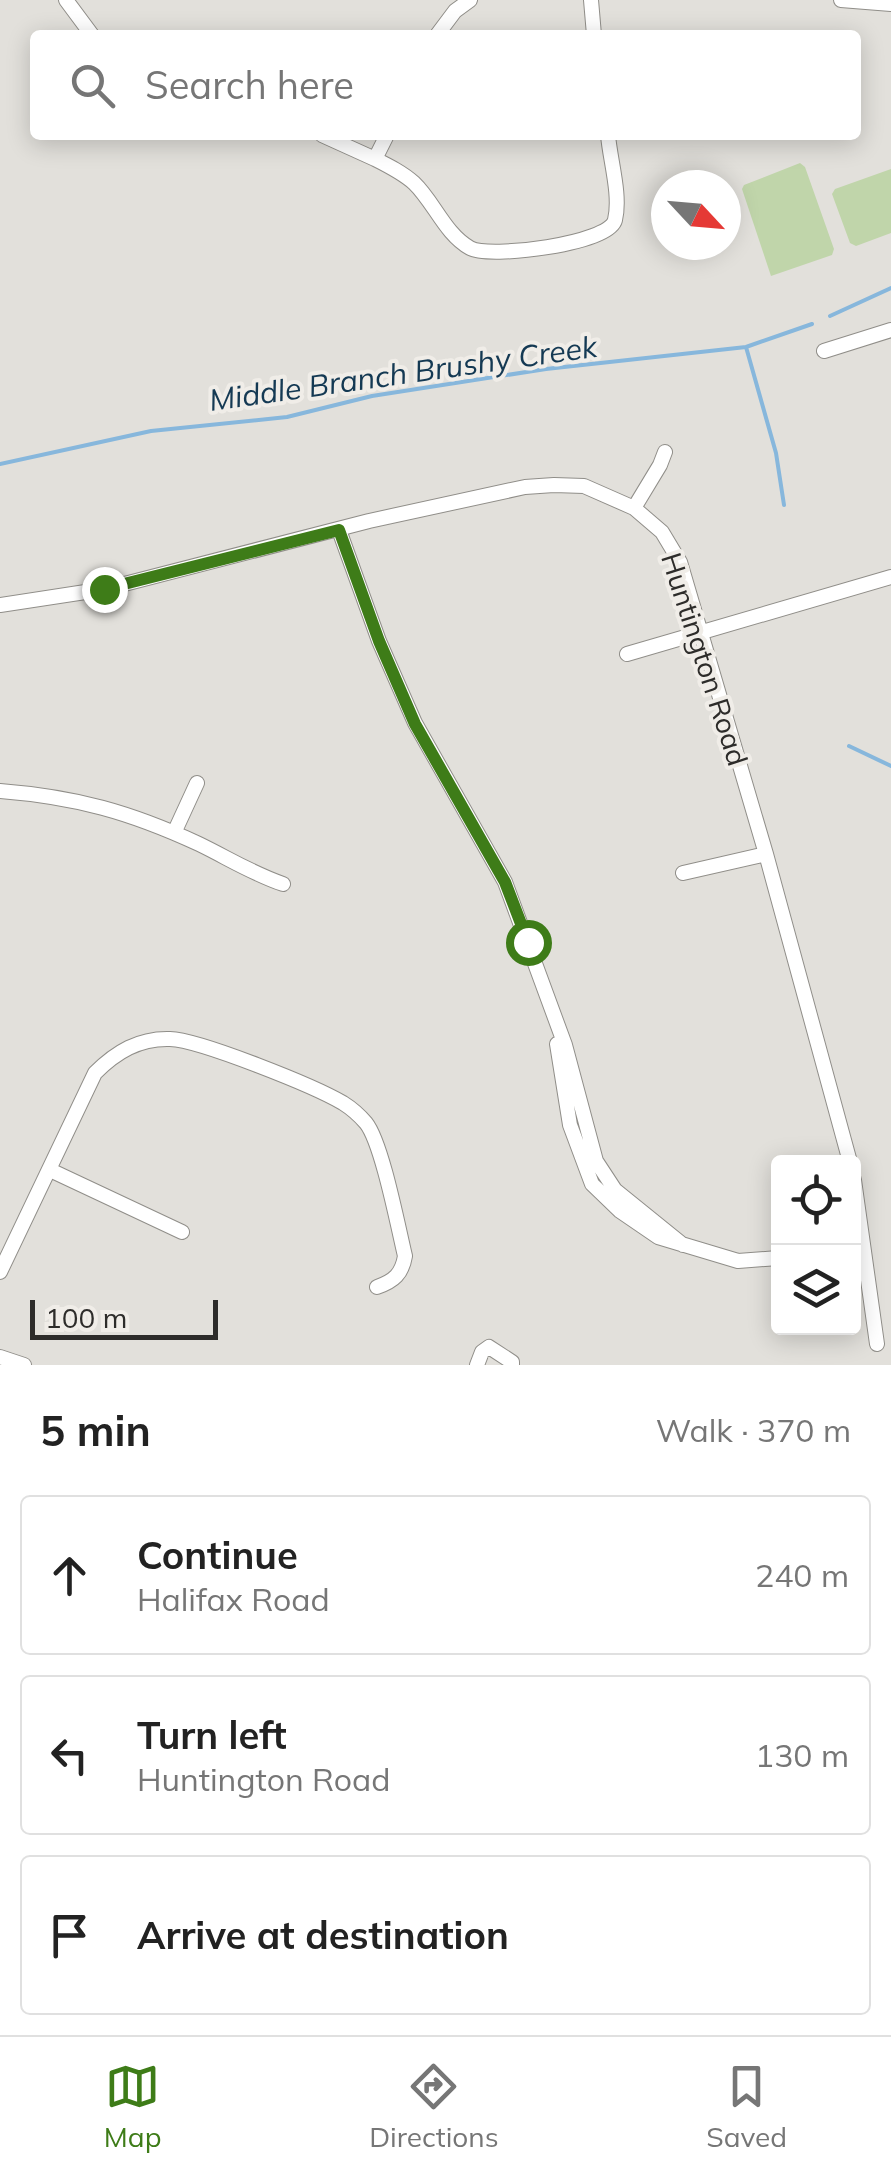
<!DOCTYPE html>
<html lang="en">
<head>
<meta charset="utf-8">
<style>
	body { margin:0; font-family:Mulish,sans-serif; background:#f6f6f6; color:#222 }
	.controls { position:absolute; right:30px; bottom:30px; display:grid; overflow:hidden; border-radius:10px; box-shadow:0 5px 25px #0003 }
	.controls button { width:90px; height:90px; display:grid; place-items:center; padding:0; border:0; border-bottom:2px solid #e0e0e0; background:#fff; color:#222; font:50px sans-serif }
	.compass { position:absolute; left:651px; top:170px; width:90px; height:90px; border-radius:50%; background:#fff; box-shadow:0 5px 25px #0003; rotate:116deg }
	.scale { position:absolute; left:30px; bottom:25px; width:188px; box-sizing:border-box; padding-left:10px; border:5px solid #2d2c2a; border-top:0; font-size:28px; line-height:35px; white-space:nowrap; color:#2d2c2a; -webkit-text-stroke:8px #f0ede8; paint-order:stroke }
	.stop { position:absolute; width:30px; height:30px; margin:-22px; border:8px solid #3e7c18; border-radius:50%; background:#fff }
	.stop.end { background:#3e7c18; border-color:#fff; box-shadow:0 2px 10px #0008 }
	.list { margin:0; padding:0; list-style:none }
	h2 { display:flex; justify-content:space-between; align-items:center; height:130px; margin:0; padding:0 40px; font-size:42px }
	h2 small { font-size:32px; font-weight:400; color:#767676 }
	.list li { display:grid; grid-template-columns:65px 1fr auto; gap:30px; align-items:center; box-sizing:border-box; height:160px; margin:0 20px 20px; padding:0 20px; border:2px solid #e0e0e0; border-radius:10px }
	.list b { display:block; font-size:38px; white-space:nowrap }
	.list p { margin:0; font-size:32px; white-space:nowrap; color:#767676 }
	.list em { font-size:32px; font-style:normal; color:#767676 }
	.icon { flex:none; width:55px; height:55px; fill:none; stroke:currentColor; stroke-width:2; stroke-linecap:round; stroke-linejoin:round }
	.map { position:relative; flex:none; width:891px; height:1365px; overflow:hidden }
	.search { position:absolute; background:#fff; box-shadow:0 5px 25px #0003; left:30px; right:30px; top:30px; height:110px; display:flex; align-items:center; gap:25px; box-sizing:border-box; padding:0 35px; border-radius:10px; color:#767676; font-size:38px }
	.sheet { height:670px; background:#fff }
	nav { display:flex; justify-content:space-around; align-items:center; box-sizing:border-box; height:140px; border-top:2px solid #e0e0e0; background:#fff; font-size:28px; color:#767676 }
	nav a { display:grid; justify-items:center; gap:5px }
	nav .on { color:#3e7c18 }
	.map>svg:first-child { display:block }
</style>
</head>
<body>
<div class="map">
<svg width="891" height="1365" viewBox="0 0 891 1365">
	<rect width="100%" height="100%" fill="#e2e0db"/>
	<!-- green -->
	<path fill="#c0d5aa" d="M800,163L805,167L834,249L832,255L771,276L742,189L744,185Z
		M891,169V233L856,246L850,243L832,194L835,189Z"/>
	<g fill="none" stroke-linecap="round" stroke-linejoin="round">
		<!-- stream -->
		<path stroke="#87b7dc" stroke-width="4" d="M830,316L891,288
			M746,347L776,453L784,505
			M0,464L151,431L287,417L372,396L546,369L746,347L812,324
			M849,746L891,766"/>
		<defs>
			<path id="minor" d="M66,0L92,35
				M591,0L594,35
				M841,0L891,4
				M437,35L455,11L470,0
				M322,135L375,159
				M387,135L375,159C389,166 403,173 414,183C434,202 445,234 470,248C489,259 609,244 615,220C621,195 610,160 608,135
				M824,351L891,330
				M634,508L660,465L665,452
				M339,530L379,641L415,723L505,882L565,1045L596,1161L615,1190L683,1245
				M0,605L105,589L369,521L525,487L554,485L584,486L634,508L662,532L680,562L766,854L850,1162
				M627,654L891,577
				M0,791C76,797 130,812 199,844C228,858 251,873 283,884
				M174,833L197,783
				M683,873L766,854
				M557,1044L570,1125L592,1184L620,1211L658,1237L738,1261L778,1258
				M50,1170L182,1232
				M854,1180L877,1344
				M0,1272L95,1073C116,1052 139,1038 170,1039C200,1040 314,1086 343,1103C351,1108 360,1116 366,1123C382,1143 398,1227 405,1256C402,1274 394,1281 377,1287
				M0,1357L24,1365
				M477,1365L482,1352L489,1347L512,1362V1365"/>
		</defs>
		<!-- minor casing -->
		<use href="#minor" stroke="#908e89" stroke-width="16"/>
		<!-- minor -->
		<use href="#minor" stroke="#fff" stroke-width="14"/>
	</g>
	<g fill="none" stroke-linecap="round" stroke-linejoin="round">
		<!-- route -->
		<path stroke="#3e7c18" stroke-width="12" d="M104,589L339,530L379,641L415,724L505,882L528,942"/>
	</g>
	<g text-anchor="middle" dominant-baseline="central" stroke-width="8" stroke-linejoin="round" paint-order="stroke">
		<!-- street labels -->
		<g font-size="28" fill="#2d2c2a" stroke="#f0ede8">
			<text transform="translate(705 659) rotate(72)">Huntington Road</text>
		</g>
		<!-- water labels -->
		<g font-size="30" font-style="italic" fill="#143953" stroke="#f0ede8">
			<text transform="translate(403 373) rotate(-8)">Middle Branch Brushy Creek</text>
		</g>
	</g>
</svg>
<div class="controls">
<button><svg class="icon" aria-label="locate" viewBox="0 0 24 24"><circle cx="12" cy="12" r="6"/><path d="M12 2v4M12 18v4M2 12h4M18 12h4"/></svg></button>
<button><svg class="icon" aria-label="layers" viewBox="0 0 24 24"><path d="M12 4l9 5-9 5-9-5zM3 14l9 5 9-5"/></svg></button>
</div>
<svg class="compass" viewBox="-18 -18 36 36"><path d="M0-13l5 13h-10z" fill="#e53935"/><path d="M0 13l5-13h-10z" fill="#767676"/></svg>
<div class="scale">100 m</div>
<div class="stop" style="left:528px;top:942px"></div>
<div class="stop end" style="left:104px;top:589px"></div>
<div class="search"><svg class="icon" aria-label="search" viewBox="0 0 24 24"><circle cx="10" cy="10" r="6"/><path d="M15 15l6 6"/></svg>Search here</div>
</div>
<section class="sheet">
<h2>5 min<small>Walk · 370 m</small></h2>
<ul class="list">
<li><svg class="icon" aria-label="ahead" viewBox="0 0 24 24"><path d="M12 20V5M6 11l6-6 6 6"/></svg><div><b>Continue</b><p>Halifax Road</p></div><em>240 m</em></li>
<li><svg class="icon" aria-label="left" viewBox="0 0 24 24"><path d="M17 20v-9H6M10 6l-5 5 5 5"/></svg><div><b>Turn left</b><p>Huntington Road</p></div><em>130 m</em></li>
<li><svg class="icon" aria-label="arrive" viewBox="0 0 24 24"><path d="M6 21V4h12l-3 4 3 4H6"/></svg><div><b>Arrive at destination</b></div></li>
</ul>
</section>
<nav>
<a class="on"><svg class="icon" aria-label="map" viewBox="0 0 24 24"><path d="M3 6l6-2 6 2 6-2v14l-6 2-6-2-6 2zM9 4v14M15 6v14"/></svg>Map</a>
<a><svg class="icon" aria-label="directions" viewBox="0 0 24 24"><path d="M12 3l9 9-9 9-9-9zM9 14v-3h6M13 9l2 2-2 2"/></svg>Directions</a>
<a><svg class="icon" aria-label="saved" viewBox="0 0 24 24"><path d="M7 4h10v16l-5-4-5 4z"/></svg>Saved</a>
</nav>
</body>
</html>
